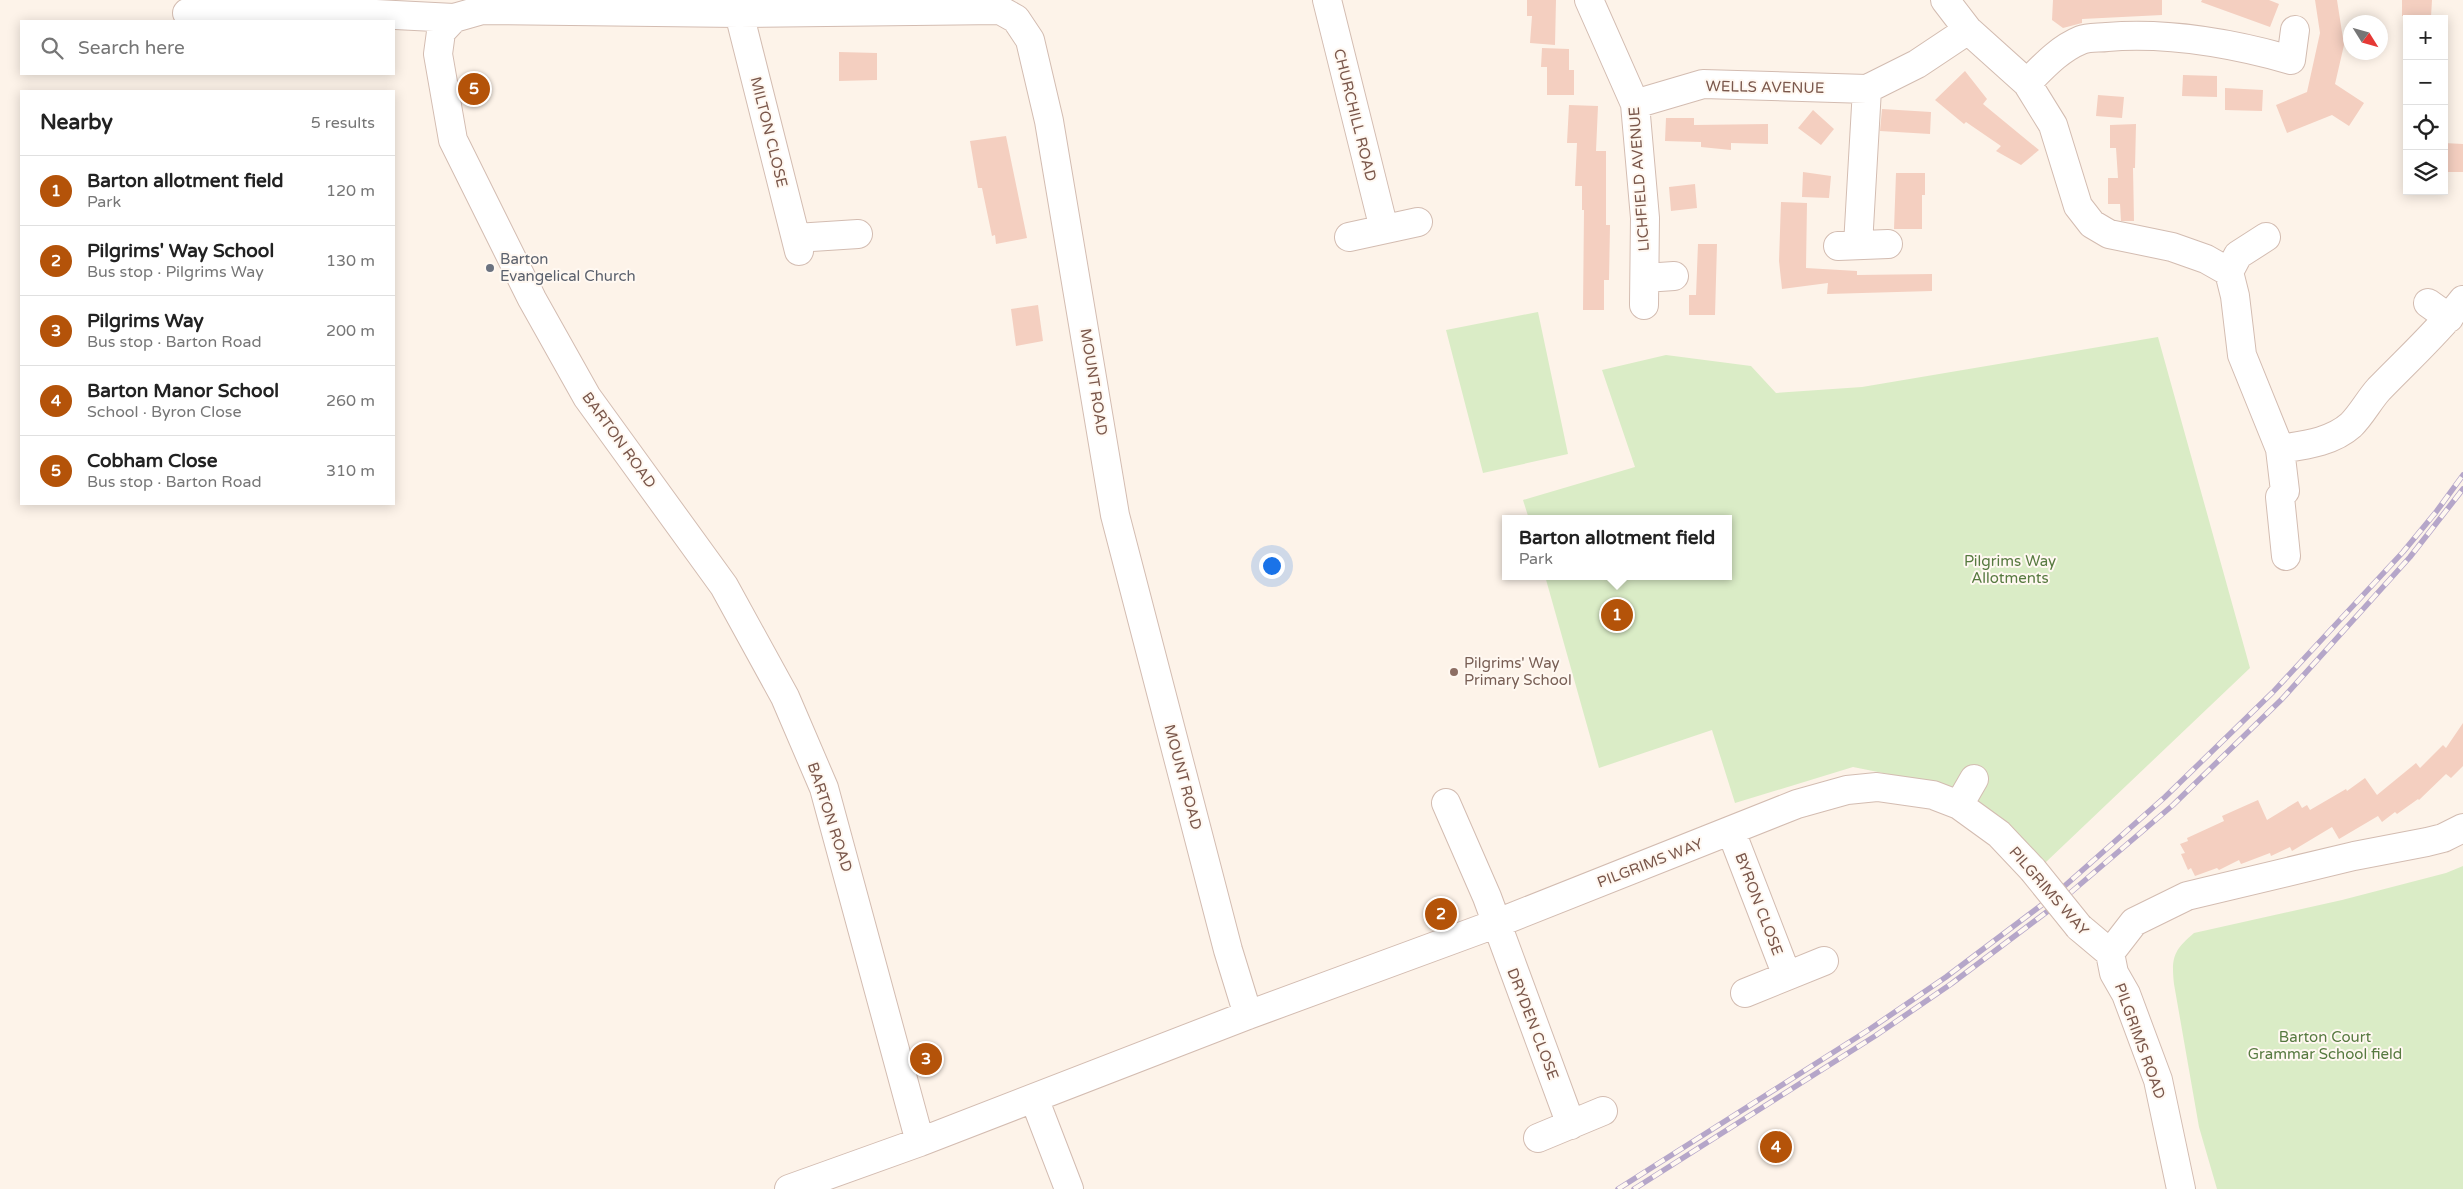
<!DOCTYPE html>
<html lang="en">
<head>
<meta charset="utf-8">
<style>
	body { margin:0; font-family:"Varela Round",sans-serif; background:#f2f2f2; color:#222 }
	.controls { position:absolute; right:15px; top:15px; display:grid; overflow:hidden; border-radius:0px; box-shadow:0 2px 12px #0003 }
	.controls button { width:45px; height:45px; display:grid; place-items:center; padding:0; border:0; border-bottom:1px solid #e0e0e0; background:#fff; color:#222; font:25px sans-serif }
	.compass { position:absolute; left:2343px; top:15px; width:45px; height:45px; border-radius:50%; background:#fff; box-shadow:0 2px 12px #0003; rotate:127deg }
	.you { position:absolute; left:1271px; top:565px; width:18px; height:18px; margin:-12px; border:4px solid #fff; border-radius:50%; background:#1a73e8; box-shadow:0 0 0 8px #1a73e833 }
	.badge { display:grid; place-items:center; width:32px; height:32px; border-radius:50%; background:#b45309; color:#fff; font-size:16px; font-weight:700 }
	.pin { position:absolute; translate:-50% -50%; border:2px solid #fff; box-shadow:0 1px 5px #0006 }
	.popup { position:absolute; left:1502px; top:515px; width:230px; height:65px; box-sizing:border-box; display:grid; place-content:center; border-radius:0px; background:#fff; filter:drop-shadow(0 1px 4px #0005); font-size:16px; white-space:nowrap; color:#767676 }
	.popup b { font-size:19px; color:#222 }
	.popup::after { content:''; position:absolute; left:50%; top:100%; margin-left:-10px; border:10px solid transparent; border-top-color:#fff }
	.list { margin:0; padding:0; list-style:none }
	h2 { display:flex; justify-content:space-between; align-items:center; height:65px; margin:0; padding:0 20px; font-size:21px }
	h2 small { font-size:16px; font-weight:400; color:#767676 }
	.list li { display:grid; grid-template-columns:32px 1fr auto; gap:15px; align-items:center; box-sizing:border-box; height:70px; padding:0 20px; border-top:1px solid #e0e0e0 }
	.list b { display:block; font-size:19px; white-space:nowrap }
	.list p { margin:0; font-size:16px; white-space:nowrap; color:#767676 }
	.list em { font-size:16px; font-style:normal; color:#767676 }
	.icon { flex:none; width:28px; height:28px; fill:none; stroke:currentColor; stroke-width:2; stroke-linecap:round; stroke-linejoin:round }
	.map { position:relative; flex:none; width:2463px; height:1189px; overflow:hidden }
	.search { position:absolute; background:#fff; box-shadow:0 2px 12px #0003; left:20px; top:20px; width:375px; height:55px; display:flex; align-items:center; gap:12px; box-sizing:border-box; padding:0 18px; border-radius:0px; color:#767676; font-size:19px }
	.panel { position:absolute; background:#fff; box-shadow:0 2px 12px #0003; left:20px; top:90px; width:375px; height:415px; border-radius:0px }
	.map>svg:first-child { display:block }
</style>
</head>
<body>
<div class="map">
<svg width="2463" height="1189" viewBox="0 0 2463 1189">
	<rect width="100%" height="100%" fill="#fdf3e9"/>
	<!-- green -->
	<path fill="#daecc6" d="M1538,312L1568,454L1483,473L1446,330Z
		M2158,337L2250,668L2046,862L1958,788L1853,767L1735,803L1712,730L1599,768L1545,576H1728V519H1529L1523,500L1635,467L1602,370L1666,355L1751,366L1776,393L1862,387Z
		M2463,866V1189H2217L2199,1127L2174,984C2171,957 2174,950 2194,933L2342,900L2446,873Z"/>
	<!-- building -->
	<path fill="#f4cfc0" d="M1527,0H1556L1555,45L1530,43L1532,16H1527Z
		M2053,0H2162V15L2082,19V23L2063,28L2052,20Z
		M2202,0H2269L2279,4L2270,27L2201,2Z
		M2315,0H2337L2344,45L2335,84L2364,103L2349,126L2332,115L2287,133L2276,105L2307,92L2320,33Z
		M2402,0H2432L2431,17L2402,16Z
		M1542,48L1569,49V70H1574V95H1547V67H1541Z
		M839,52L877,53V80L839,81Z
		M1965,71L1987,99L1983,104L2039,150L2021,165L1996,151L2001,146L1966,122L1964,124L1935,100Z
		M2183,75L2217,76V97L2182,96Z
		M2225,88L2263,90L2262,111L2225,110Z
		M2098,95L2124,97L2122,118L2096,116Z
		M1569,105L1598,106L1596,151H1606V225H1610L1609,280H1604V310H1583L1584,210H1582V186H1575L1577,143H1567Z
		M1882,109L1931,112L1930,134L1880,131Z
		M1813,110L1834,129L1821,145L1798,128Z
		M1666,118H1694V125L1768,124V144L1731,143V150L1701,147V142L1665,141Z
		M2136,124L2135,168H2133L2134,221H2121L2120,204H2108V178H2118L2116,148H2110V125Z
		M1006,136L1027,238L996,244L995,235L992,236L982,188H978L970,141Z
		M2444,143L2463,144V172H2444Z
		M1803,172L1831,176L1829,198L1802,197Z
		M1896,173H1925V195H1922V229H1894Z
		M1695,184L1697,208L1671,211L1669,187Z
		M1781,202L1807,203L1806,268L1857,271V275L1932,274V291L1827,294L1828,283L1782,289L1779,261Z
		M1698,244H1717L1715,315H1689V295H1696Z
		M1038,305L1043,341L1016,346L1011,309Z
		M2463,723V766L2451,778L2446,774L2419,800L2418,799L2397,814L2395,812L2382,822L2378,816L2339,839L2332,827L2292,851L2290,847L2271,856L2270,853L2241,864L2239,860L2219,870L2217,868L2195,876L2191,868L2188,870L2181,854L2185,853L2180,844L2188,841L2187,838L2224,821L2222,816L2258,800L2267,820L2298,801L2302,808L2307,805L2310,810L2346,789L2347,791L2365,778L2377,795L2416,763L2420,768L2443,745L2446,748Z"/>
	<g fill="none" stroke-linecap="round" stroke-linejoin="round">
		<defs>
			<path id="minor" d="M737,0L739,13L482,10L454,18L441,32L438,54L453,140L532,299L587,397L724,586L785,697L824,788L920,1142
				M1327,0L1384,229
				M1589,0L1635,104L1645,218L1644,305
				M1945,0L1968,30L2027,83L2053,125L2078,206L2092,224L2109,234L2172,247L2206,259L2229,272L2235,296L2242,355L2280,449C2305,445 2332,442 2351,425C2362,414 2369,400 2379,389C2408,359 2438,332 2463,300
				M187,13L337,12L454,18
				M2027,83C2043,67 2059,49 2081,40C2088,37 2099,38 2107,37C2170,32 2231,43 2291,60L2295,30
				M1635,104L1703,84L1867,89L1917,64L1968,30
				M1349,237L1418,222
				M796,238L858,234
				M1858,245L1867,89
				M1838,246L1888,244
				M799,251L739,13L1000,10L1016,19L1030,40L1049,121L1115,515L1228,950L1248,1015
				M2229,272L2238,255L2266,237
				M1645,278L1674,276
				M2428,303L2449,318
				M2280,449L2285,491L2280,497L2286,556
				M1446,803L1487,897L1571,1125
				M1959,805L1974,779
				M1731,831L1787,976
				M2079,927L2110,953
				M2110,953L2134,922L2187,896L2354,856L2427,842L2443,838L2463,828
				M2110,953L2114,973L2126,994L2158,1080L2181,1189
				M1745,993L1824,961
				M1034,1098L1069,1189
				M1538,1138L1603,1111
				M789,1189L920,1142L1248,1015L1495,924L1797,804L1847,790L1877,787L1933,795L1959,805L1999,834L2033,870"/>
		</defs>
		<!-- minor casing -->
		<use href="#minor" stroke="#d3bcb1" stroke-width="30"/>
		<!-- minor -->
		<use href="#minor" stroke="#fff" stroke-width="28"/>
		<defs>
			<path id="rail" d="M1618,1189L1870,1029L1946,977L2051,898L2165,797L2273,692L2403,552L2436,512L2463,475
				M1634,1189L1875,1036L1951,984L2056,905L2173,805L2282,699L2410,557L2463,489"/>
		</defs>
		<!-- rail casing -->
		<use href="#rail" stroke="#b5a6c9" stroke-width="5.5"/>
		<!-- rail -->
		<use href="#rail" stroke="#fff8f1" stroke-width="4" stroke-dasharray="11" stroke-linecap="butt"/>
		<defs>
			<path id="minor-bridge" d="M2033,870L2079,927"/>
		</defs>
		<!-- minor-bridge casing -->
		<use href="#minor-bridge" stroke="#d3bcb1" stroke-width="30" stroke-linecap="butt"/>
		<!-- minor-bridge -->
		<use href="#minor-bridge" stroke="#fff" stroke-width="28"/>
	</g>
	<!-- markers -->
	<circle fill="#6b7280" stroke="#fff8f1" stroke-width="2" cx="490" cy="268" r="5"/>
	<circle fill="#8d6e63" stroke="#fff8f1" stroke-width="2" cx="1454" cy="672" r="5"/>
	<g text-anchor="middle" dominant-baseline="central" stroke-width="4" stroke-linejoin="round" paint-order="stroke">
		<!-- street labels -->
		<g font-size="15" fill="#7a574b" stroke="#fff8f1">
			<text transform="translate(1765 87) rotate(1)">WELLS AVENUE</text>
			<text transform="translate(1355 115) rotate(76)">CHURCHILL ROAD</text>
			<text transform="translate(769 132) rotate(76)">MILTON CLOSE</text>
			<text transform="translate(1639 179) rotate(-94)">LICHFIELD AVENUE</text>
			<text transform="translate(1094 382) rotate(81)">MOUNT ROAD</text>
			<text transform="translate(619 440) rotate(54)">BARTON ROAD</text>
			<text transform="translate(1183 777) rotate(75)">MOUNT ROAD</text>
			<text transform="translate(830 817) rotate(72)">BARTON ROAD</text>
			<text transform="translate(1650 863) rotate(-21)">PILGRIMS WAY</text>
			<text transform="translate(2049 891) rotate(49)">PILGRIMS WAY</text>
			<text transform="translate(1759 904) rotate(69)">BYRON CLOSE</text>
			<text transform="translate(1533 1024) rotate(69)">DRYDEN CLOSE</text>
			<text transform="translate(2140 1041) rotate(70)">PILGRIMS ROAD</text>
		</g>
		<!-- worship labels -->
		<g font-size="15" fill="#5b616d" stroke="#fff8f1" text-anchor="start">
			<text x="500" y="259">Barton<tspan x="500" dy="17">Evangelical Church</tspan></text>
		</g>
		<!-- park labels -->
		<g font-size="15" fill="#577a40" stroke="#fff8f1">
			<text x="2010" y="561">Pilgrims Way<tspan x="2010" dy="17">Allotments</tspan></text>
			<text x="2325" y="1037">Barton Court<tspan x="2325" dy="17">Grammar School field</tspan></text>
		</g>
		<!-- education labels -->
		<g font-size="15" fill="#785e54" stroke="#fff8f1" text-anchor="start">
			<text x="1464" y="663">Pilgrims' Way<tspan x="1464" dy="17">Primary School</tspan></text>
		</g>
	</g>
</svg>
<div class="controls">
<button>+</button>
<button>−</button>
<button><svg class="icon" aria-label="locate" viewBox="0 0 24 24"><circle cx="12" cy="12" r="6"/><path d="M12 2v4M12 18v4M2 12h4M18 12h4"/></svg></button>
<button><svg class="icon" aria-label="layers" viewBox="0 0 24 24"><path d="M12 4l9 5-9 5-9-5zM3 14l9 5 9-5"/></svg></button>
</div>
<svg class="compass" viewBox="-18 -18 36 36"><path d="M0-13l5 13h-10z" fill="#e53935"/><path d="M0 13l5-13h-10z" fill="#767676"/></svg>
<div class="you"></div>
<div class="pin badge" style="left:1617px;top:615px">1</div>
<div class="popup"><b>Barton allotment field</b>Park</div>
<div class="pin badge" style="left:1441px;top:914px">2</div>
<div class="pin badge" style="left:926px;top:1059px">3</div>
<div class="pin badge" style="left:1776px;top:1147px">4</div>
<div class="pin badge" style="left:474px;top:89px">5</div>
<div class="search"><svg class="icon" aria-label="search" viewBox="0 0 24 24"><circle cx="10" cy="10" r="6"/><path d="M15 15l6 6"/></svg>Search here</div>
<section class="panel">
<h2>Nearby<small>5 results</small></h2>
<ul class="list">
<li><span class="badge">1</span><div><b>Barton allotment field</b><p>Park</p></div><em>120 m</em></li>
<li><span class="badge">2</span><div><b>Pilgrims' Way School</b><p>Bus stop · Pilgrims Way</p></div><em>130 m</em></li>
<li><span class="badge">3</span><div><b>Pilgrims Way</b><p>Bus stop · Barton Road</p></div><em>200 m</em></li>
<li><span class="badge">4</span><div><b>Barton Manor School</b><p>School · Byron Close</p></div><em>260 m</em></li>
<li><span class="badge">5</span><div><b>Cobham Close</b><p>Bus stop · Barton Road</p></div><em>310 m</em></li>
</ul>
</section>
</div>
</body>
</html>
